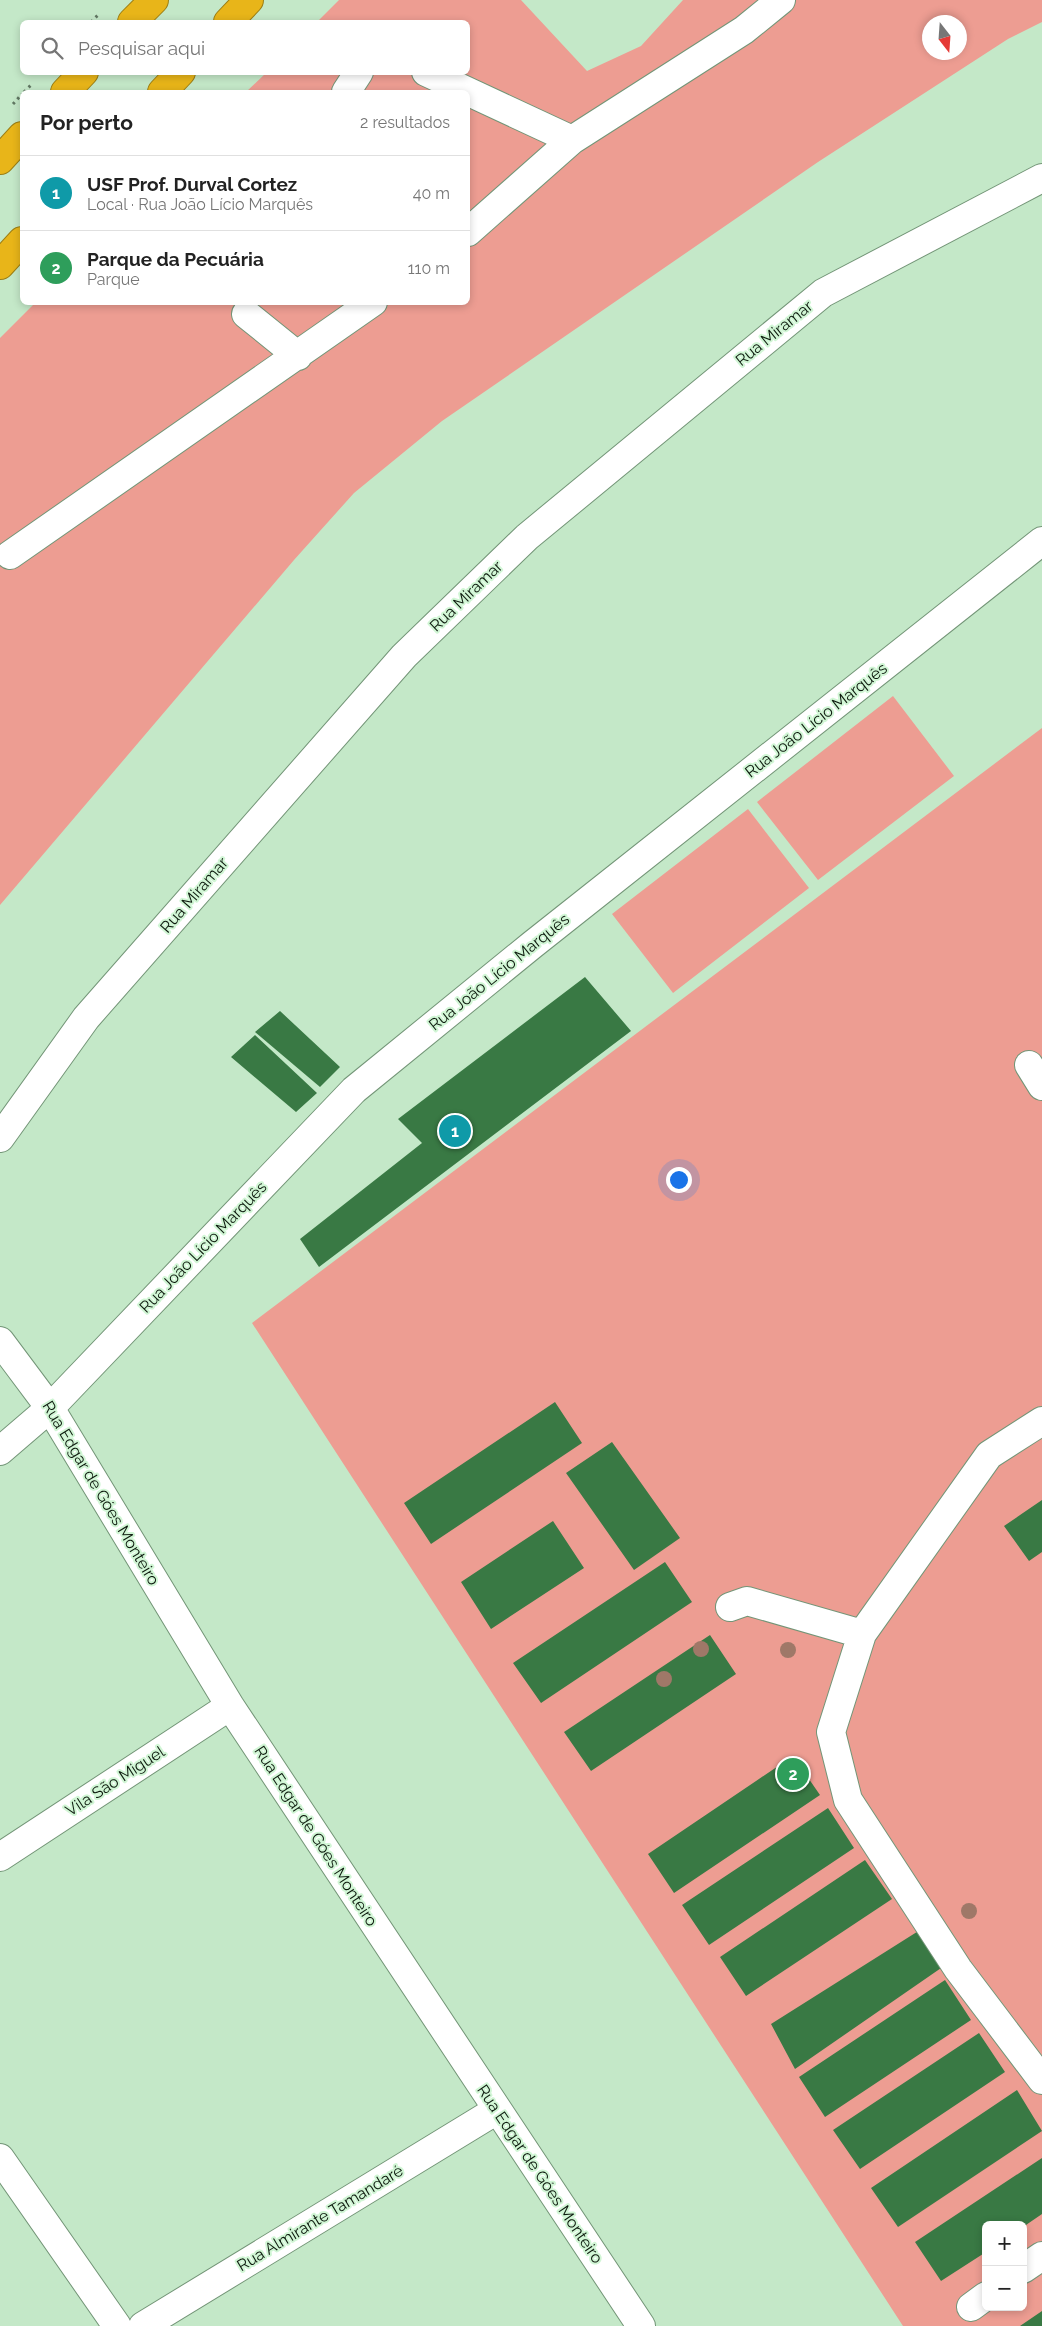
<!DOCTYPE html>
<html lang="pt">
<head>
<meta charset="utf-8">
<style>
	body { margin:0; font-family:Raleway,sans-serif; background:#f2f2f2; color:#222 }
	.controls { position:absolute; right:15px; bottom:15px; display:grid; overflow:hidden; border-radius:8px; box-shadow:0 2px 8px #0003 }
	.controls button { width:45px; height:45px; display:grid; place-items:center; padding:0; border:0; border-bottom:1px solid #e0e0e0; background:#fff; color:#222; font:25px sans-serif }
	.compass { position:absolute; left:922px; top:15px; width:45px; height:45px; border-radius:50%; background:#fff; box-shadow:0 2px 8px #0003; rotate:163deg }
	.you { position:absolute; left:678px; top:1179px; width:18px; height:18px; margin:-12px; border:4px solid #fff; border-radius:50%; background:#1a73e8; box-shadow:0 0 0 8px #1a73e833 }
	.badge { display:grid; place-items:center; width:32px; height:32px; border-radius:50%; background:#ad48ad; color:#fff; font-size:16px; font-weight:700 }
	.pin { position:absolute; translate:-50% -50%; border:2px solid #fff; box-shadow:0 1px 5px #0006 }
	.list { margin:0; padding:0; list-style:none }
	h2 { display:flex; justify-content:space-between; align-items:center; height:65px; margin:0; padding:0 20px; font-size:21px }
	h2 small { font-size:16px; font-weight:400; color:#767676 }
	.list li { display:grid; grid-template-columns:32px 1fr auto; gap:15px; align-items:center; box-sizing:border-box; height:75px; padding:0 20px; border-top:1px solid #e0e0e0 }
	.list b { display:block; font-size:19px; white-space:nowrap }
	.list p { margin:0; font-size:16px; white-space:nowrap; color:#767676 }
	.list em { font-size:16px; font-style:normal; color:#767676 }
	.icon { flex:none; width:28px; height:28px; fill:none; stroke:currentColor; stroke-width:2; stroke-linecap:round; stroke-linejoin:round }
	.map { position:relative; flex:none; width:1042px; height:2326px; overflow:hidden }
	.search { position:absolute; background:#fff; box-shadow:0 2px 8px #0003; left:20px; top:20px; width:450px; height:55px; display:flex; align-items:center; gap:12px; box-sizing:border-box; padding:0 18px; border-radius:8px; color:#767676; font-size:19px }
	.panel { position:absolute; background:#fff; box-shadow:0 2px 8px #0003; left:20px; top:90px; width:450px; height:215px; border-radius:8px }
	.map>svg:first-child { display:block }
</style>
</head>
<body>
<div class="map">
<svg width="1042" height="2326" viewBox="0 0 1042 2326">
	<rect width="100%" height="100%" fill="#c4e8c8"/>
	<!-- green -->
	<path fill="#ed9d92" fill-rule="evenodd" d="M339,0H521L587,71L641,46L683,0H1042V22L1008,39L818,162L442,421L354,493L294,560L0,905V338L35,303L468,302V92H246L266,73L468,72V22H317ZM930,22H960V52H930Z
		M893,696L954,776L818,880L757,802Z
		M1042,728V2326H903L252,1323ZM986,2225H1023V2307H986Z
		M748,809L809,888L673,993L612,914Z"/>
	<!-- building -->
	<path fill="#397944" d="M585,977L631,1031L319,1267L300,1239L422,1143L398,1119Z
		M280,1011L340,1067L320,1087L255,1032Z
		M255,1035L317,1093L296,1112L231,1057Z
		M555,1402L582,1443L431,1544L404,1503Z
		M612,1442L680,1538L634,1570L566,1473Z
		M1042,1500V1552L1029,1561L1004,1526Z
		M553,1521L584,1568L491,1629L461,1582Z
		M665,1562L692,1602L541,1703L513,1663Z
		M710,1635L736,1674L591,1771L564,1732Z
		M793,1756L820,1795L674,1893L648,1854Z
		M828,1808L854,1848L709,1945L682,1905Z
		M865,1860L892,1899L746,1996L720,1957Z
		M920,1930L944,1966L795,2069L771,2024Z
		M945,1980L971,2020L825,2117L799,2077Z
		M979,2033L1005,2072L860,2169L833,2130Z
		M1017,2090L1042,2131L898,2227L871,2188Z
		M1042,2158V2214L1023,2227V2225H986V2252L941,2281L915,2242Z
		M1042,2311V2326H1020Z"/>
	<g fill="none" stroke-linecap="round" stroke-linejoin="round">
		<defs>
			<path id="minor" d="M426,72L572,140
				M346,92L359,72
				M468,232L572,140L744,30L781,0
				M246,314L298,356
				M10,555L373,302
				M1029,1065L1042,1086
				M0,1138L86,1018L404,656L527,537L823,293L1042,178
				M0,1341L50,1408L230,1706L641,2326
				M1042,1421L989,1455L862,1634L831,1732L848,1800L958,1969L1042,2080
				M0,1451L50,1408L354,1090L532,945L1042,541
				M730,1607L747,1601L862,1634
				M0,1857L230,1706
				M0,2158L117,2326
				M1023,2269L1042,2256
				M971,2307L986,2296
				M143,2326L497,2110"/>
			<path id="highway" d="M132,22L154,0
				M228,22L249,0
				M65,92L84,72
				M162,92L181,72
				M0,160L22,136
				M0,265L22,241"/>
		</defs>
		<!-- minor casing -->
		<use href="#minor" stroke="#739577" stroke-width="30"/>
		<!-- highway casing -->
		<use href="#highway" stroke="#9b7e15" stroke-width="30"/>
		<!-- path -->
		<path stroke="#617863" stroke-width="3" stroke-dasharray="2.5 4" stroke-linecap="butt" d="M91,22L100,13
			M24,92L32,84
			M13,104L22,94"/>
		<!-- minor -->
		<use href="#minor" stroke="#fff" stroke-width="28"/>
		<!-- highway -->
		<use href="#highway" stroke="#e8b519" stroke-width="28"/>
	</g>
	<!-- trees -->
	<g fill="#9f7868">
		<circle cx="701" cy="1649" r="8"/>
		<circle cx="788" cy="1650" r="8"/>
		<circle cx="664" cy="1679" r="8"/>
		<circle cx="969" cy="1911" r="8"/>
	</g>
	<g text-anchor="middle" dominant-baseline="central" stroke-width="4" stroke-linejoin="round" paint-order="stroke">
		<!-- street labels -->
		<g font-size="16" fill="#0c190d" stroke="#d1f6d5">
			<text transform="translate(774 333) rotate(-39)">Rua Miramar</text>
			<text transform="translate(466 596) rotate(-44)">Rua Miramar</text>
			<text transform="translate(816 720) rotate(-38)">Rua João Lício Marquês</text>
			<text transform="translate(194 895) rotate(-49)">Rua Miramar</text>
			<text transform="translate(499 972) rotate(-39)">Rua João Lício Marquês</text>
			<text transform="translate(203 1247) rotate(-46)">Rua João Lício Marquês</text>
			<text transform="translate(101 1493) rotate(59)">Rua Edgar de Góes Monteiro</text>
			<text transform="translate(115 1781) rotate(-33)">Vila São Miguel</text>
			<text transform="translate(316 1836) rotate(57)">Rua Edgar de Góes Monteiro</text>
			<text transform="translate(540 2174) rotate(56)">Rua Edgar de Góes Monteiro</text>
			<text transform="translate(320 2218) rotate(-31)">Rua Almirante Tamandaré</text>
		</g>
	</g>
</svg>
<div class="controls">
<button>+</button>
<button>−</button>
</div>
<svg class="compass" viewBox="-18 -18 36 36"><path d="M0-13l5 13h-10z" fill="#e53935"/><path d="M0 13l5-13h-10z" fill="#767676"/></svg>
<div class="you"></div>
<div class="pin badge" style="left:455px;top:1131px;background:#0f9aa8">1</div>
<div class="pin badge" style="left:793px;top:1774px;background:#2e9e5b">2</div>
<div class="search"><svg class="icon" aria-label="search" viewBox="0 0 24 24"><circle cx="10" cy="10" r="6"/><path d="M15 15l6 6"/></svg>Pesquisar aqui</div>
<section class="panel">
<h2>Por perto<small>2 resultados</small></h2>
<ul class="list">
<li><span class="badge" style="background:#0f9aa8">1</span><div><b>USF Prof. Durval Cortez</b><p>Local · Rua João Lício Marquês</p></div><em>40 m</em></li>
<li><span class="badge" style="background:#2e9e5b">2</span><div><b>Parque da Pecuária</b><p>Parque</p></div><em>110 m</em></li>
</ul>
</section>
</div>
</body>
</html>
